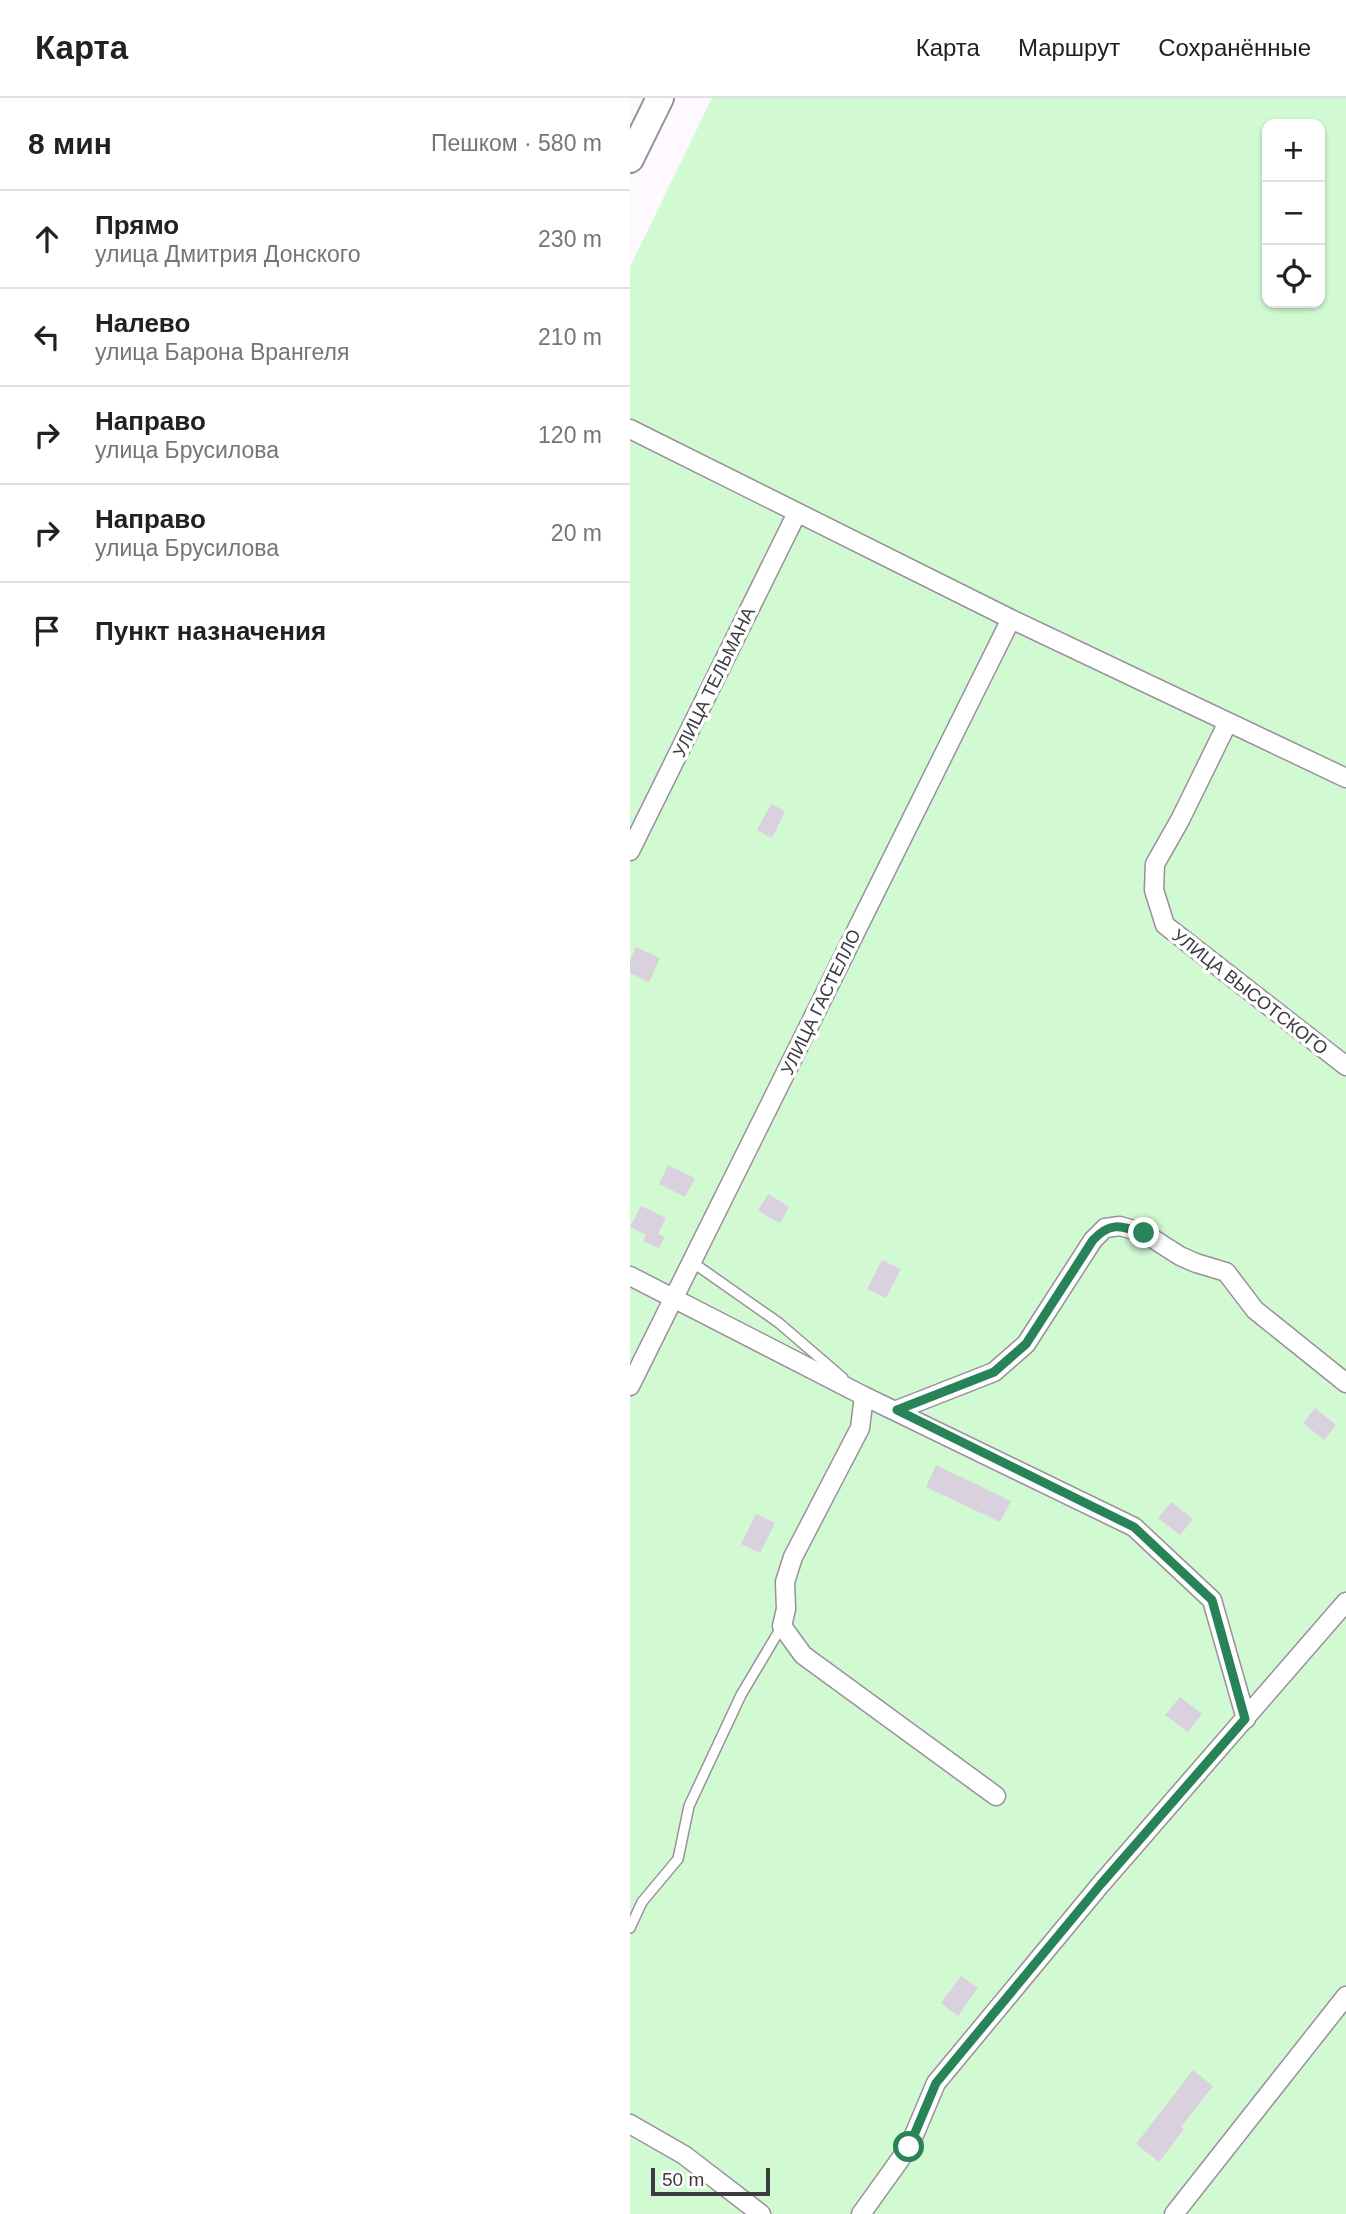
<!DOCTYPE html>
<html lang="ru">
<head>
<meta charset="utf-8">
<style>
	body { margin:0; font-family:Helvetica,sans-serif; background:#f6f6f6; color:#202124 }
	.controls { position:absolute; right:21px; top:21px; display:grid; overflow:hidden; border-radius:14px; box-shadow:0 2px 5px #0004 }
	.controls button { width:63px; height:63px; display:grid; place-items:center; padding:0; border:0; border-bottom:2px solid #e0e0e0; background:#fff; color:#202124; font:35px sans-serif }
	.scale { position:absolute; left:21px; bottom:18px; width:119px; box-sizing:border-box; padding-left:7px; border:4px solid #3e3a3f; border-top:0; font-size:19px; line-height:24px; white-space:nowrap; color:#3e3a3f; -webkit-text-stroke:5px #fff; paint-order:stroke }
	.stop { position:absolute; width:21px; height:21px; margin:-16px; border:5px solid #288359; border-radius:50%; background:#fff }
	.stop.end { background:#288359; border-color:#fff; box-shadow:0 2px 7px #0008 }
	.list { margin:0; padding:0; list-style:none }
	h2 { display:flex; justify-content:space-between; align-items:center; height:91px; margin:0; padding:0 28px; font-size:30px }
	h2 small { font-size:23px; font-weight:400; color:#757577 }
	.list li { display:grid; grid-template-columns:46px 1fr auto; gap:21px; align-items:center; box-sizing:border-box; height:98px; padding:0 28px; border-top:2px solid #e0e0e0 }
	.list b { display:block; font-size:26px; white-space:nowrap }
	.list p { margin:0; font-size:23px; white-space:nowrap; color:#757577 }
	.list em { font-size:23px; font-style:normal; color:#757577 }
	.icon { flex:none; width:38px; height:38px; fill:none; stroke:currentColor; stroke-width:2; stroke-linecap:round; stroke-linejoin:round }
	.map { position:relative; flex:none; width:716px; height:2116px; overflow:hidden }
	header { display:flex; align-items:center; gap:42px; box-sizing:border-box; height:98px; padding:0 35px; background:#fff; border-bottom:2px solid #e0e0e0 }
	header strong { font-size:33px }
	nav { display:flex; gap:38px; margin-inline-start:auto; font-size:24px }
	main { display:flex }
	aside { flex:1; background:#fff }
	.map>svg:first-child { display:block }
</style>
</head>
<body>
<header>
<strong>Карта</strong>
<nav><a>Карта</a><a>Маршрут</a><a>Сохранённые</a></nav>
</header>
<main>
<aside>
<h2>8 мин<small>Пешком · 580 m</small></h2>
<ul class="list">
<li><svg class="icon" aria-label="ahead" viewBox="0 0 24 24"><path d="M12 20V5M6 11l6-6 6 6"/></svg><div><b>Прямо</b><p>улица Дмитрия Донского</p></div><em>230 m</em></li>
<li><svg class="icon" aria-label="left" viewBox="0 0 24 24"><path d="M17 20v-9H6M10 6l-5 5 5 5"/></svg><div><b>Налево</b><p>улица Барона Врангеля</p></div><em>210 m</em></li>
<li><svg class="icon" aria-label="right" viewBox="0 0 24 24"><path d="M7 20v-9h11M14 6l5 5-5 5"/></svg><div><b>Направо</b><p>улица Брусилова</p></div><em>120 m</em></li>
<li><svg class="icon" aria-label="right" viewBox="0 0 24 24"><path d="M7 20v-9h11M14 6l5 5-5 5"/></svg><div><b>Направо</b><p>улица Брусилова</p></div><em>20 m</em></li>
<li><svg class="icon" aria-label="arrive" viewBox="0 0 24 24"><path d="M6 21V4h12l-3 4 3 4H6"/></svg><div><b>Пункт назначения</b></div></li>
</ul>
</aside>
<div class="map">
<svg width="716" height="2116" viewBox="0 0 716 2116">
	<rect width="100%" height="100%" fill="#fdf9fe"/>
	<!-- green -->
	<path fill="#d1f9d2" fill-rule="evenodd" d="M82,0H716V2116H0V169ZM637,26H690V205H637Z"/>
	<!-- building -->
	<path fill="#d9d1de" d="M141,706L155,713L142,740L127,732Z
		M6,849L30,860L19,884L0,875V862Z
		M38,1067L65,1080L55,1099L29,1086Z
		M138,1096L159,1109L150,1125L128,1113Z
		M11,1108L36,1120L28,1136L35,1139L29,1150L13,1143L16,1137L0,1129Z
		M252,1162L271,1171L256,1200L237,1191Z
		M685,1310L706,1327L694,1342L673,1325Z
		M306,1367L381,1403L370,1424L296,1389Z
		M541,1404L563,1421L550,1437L528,1420Z
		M126,1416L145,1425L130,1455L111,1446Z
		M550,1599L572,1616L558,1634L535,1617Z
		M331,1878L348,1890L328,1918L311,1905Z
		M563,1972L583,1988L551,2029L554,2031L529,2064L506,2046Z"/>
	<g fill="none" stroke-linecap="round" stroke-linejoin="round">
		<defs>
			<path id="service" d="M62,1164L149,1225L213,1280
				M0,1830L12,1804L48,1761L59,1708L111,1597L152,1528"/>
			<path id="minor" d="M0,331L381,521L716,680
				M598,624L550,722L525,766L524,792L535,827L716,968
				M0,753L167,415
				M0,1178L234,1298L504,1429L582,1502L616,1621
				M0,1288L381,521
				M234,1298L230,1330L163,1459L155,1484L156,1511L152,1528L173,1557L366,1698
				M267,1312L364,1274L396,1246L463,1142L475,1130L490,1128L514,1135L550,1158L566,1165L596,1174L625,1212L716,1285
				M0,2026L54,2057L131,2116
				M231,2116L279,2049L306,1985L471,1786L716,1504
				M544,2116L716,1898"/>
			<path id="primary" d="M0,61L30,0"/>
		</defs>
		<!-- service casing -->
		<use href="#service" stroke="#9a909c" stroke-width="12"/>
		<!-- minor casing -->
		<use href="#minor" stroke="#9a909c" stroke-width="21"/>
		<!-- primary casing -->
		<use href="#primary" stroke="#9a909c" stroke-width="30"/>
		<!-- service -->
		<use href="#service" stroke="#fff" stroke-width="9"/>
		<!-- minor -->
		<use href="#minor" stroke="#fff" stroke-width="18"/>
		<!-- primary -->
		<use href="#primary" stroke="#fff" stroke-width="26"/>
	</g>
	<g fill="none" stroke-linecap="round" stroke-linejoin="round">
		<!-- route -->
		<path stroke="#288359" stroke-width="9" d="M279,2049L306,1985L471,1786L615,1621L582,1502L504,1429L267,1312L364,1274L396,1246L463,1142C481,1123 491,1128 514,1135"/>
	</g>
	<g text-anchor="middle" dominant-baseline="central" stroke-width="7" stroke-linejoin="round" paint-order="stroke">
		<!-- street labels -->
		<g font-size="18" fill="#3e3a3f" stroke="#fff">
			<text transform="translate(84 584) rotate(-64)">УЛИЦА ТЕЛЬМАНА</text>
			<text transform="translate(620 894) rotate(38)">УЛИЦА ВЫСОТСКОГО</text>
			<text transform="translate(191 904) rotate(-64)">УЛИЦА ГАСТЕЛЛО</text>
		</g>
	</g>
</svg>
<div class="controls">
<button>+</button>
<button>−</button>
<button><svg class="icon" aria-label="locate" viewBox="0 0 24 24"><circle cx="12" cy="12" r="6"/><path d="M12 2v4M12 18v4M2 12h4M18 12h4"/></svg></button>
</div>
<div class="scale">50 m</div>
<div class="stop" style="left:279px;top:2049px"></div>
<div class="stop end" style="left:514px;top:1135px"></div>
</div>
</main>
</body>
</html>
